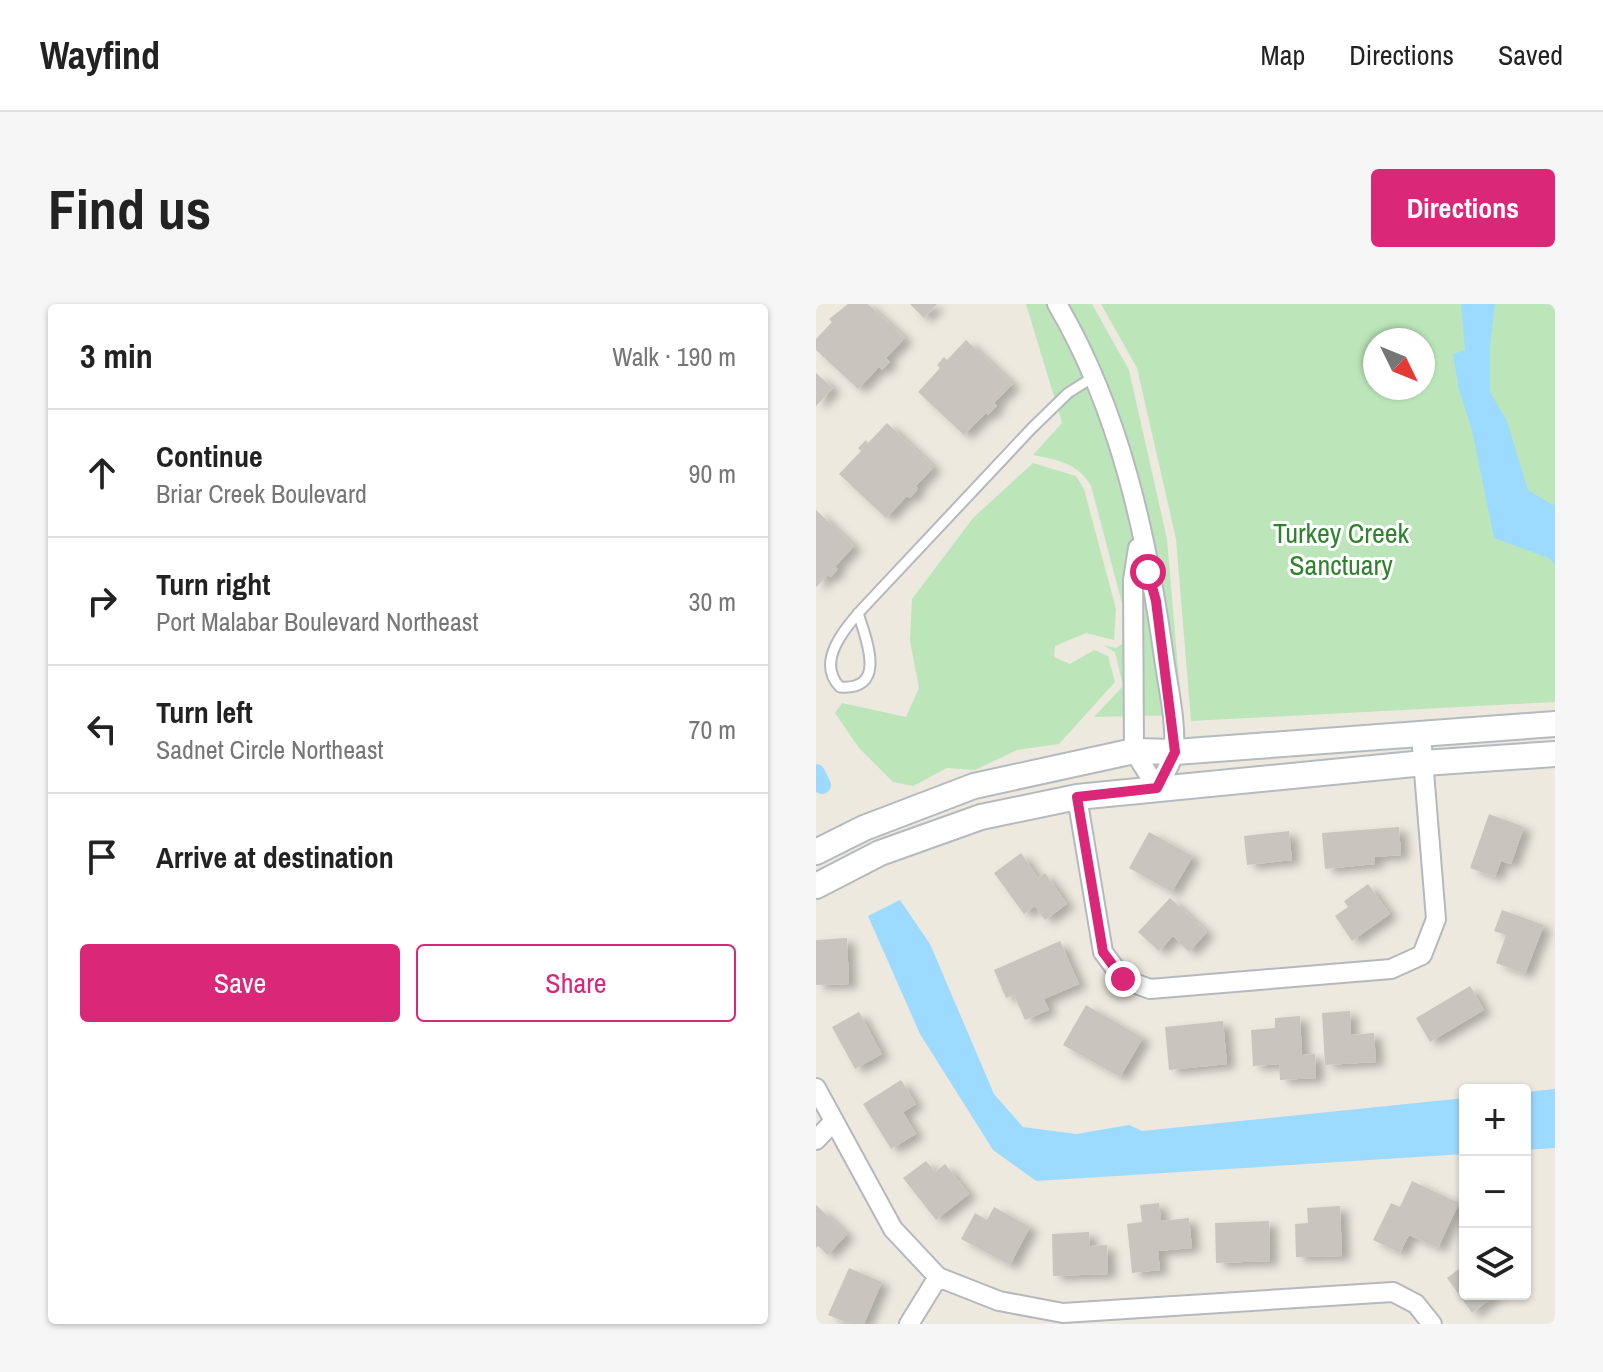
<!DOCTYPE html>
<html lang="en">
<head>
<meta charset="utf-8">
<style>
	body { margin:0; font-family:"Archivo Narrow",sans-serif; background:#f6f6f6; color:#222 }
	.controls { position:absolute; right:24px; bottom:24px; display:grid; overflow:hidden; border-radius:8px; box-shadow:0 2px 6px #0004 }
	.controls button { width:72px; height:72px; display:grid; place-items:center; padding:0; border:0; border-bottom:2px solid #e0e0e0; background:#fff; color:#222; font:40px sans-serif }
	.compass { position:absolute; left:547px; top:24px; width:72px; height:72px; border-radius:50%; background:#fff; box-shadow:0 2px 6px #0004; rotate:133deg }
	.stop { position:absolute; width:24px; height:24px; margin:-18px; border:6px solid #db2777; border-radius:50%; background:#fff }
	.stop.end { background:#db2777; border-color:#fff; box-shadow:0 2px 8px #0008 }
	.list { margin:0; padding:0; list-style:none }
	h2 { display:flex; justify-content:space-between; align-items:center; height:104px; margin:0; padding:0 32px; font-size:34px }
	h2 small { font-size:26px; font-weight:400; color:#767676 }
	.list li { display:grid; grid-template-columns:52px 1fr auto; gap:24px; align-items:center; box-sizing:border-box; height:128px; padding:0 32px; border-top:2px solid #e0e0e0 }
	.list b { display:block; font-size:30px; white-space:nowrap }
	.list p { margin:0; font-size:26px; white-space:nowrap; color:#767676 }
	.list em { font-size:26px; font-style:normal; color:#767676 }
	.actions { display:flex; gap:16px; padding:24px 32px }
	.actions a { flex:1; padding:18px 0; border:2px solid #db2777; border-radius:8px; text-align:center; font-size:28px; color:#db2777 }
	.actions .main { background:#db2777; color:#fff }
	.icon { flex:none; width:44px; height:44px; fill:none; stroke:currentColor; stroke-width:2; stroke-linecap:round; stroke-linejoin:round }
	.map { position:relative; flex:none; width:739px; height:1020px; overflow:hidden; border-radius:8px }
	header { display:flex; align-items:center; gap:48px; box-sizing:border-box; height:112px; padding:0 40px; background:#fff; border-bottom:2px solid #e0e0e0 }
	header strong { font-size:38px }
	nav { display:flex; gap:44px; margin-inline-start:auto; font-size:28px }
	.intro { display:flex; align-items:center; justify-content:space-between; box-sizing:border-box; height:192px; padding:0 48px }
	h1 { margin:0; font-size:56px }
	.button { padding:20px 36px; border-radius:8px; background:#db2777; color:#fff; font-size:28px; font-weight:700 }
	main { display:flex; gap:48px; padding:0 48px }
	aside { flex:1; background:#fff; border-radius:8px; box-shadow:0 2px 6px #0004 }
	.map>svg:first-child { display:block }
</style>
</head>
<body>
<header>
<strong>Wayfind</strong>
<nav><a>Map</a><a>Directions</a><a>Saved</a></nav>
</header>
<div class="intro"><h1>Find us</h1><a class="button">Directions</a></div>
<main>
<aside>
<h2>3 min<small>Walk · 190 m</small></h2>
<ul class="list">
<li><svg class="icon" aria-label="ahead" viewBox="0 0 24 24"><path d="M12 20V5M6 11l6-6 6 6"/></svg><div><b>Continue</b><p>Briar Creek Boulevard</p></div><em>90 m</em></li>
<li><svg class="icon" aria-label="right" viewBox="0 0 24 24"><path d="M7 20v-9h11M14 6l5 5-5 5"/></svg><div><b>Turn right</b><p>Port Malabar Boulevard Northeast</p></div><em>30 m</em></li>
<li><svg class="icon" aria-label="left" viewBox="0 0 24 24"><path d="M17 20v-9H6M10 6l-5 5 5 5"/></svg><div><b>Turn left</b><p>Sadnet Circle Northeast</p></div><em>70 m</em></li>
<li><svg class="icon" aria-label="arrive" viewBox="0 0 24 24"><path d="M6 21V4h12l-3 4 3 4H6"/></svg><div><b>Arrive at destination</b></div></li>
</ul>
<div class="actions"><a class="main">Save</a><a>Share</a></div>
</aside>
<div class="map">
<svg width="739" height="1020" viewBox="0 0 739 1020">
	<defs>
		<filter id="shadow"><feDropShadow dx="8" dy="4.5" stdDeviation="4" flood-color="#0004"/></filter>
	</defs>
	<rect width="100%" height="100%" fill="#ede9df"/>
	<!-- green -->
	<path fill="#bce6b9" fill-rule="evenodd" d="M210,0H276L313,66L351,235L366,411L278,413L307,382L299,348L287,341L300,344L306,340L307,303L275,182C262,159 242,156 217,151L246,119Z
		M285,0H739V398L375,417L360,235L321,64ZM559,36H607V84H559Z
		M217,159L260,172L268,185L300,305L298,336L270,329L239,342L238,353L254,360L278,346L292,352L299,378L243,440L201,446L159,466L131,464L97,482L77,478L43,444L19,409L26,399L90,413L103,384L94,337L96,295L157,214Z"/>
	<!-- water -->
	<path fill="#9ddaff" d="M645,0H679L674,41V88L691,117L712,186L737,201L739,199V261L733,254L678,234L656,126L643,86L637,50L649,46Z
		M84,596L114,640L178,790L207,823L260,830L313,821L326,827L649,794V850L220,877L177,846L104,730L52,612Z
		M739,785V844L709,846V788Z"/>
	<g fill="none" stroke-linecap="round" stroke-linejoin="round">
		<!-- canal -->
		<path stroke="#9ddaff" stroke-width="18" d="M0,469L6,481"/>
	</g>
	<!-- building -->
	<path fill="#c9c5be" filter="url(#shadow)" d="M32,0H52L89,34L70,54L74,58L66,66L63,63L42,85L0,46V35L16,18L13,15Z
		M94,0H121L108,14Z
		M150,36L197,80L178,99L181,102L172,111L170,109L148,131L102,88L124,64L121,61L128,53L131,56Z
		M0,69L17,84L0,102Z
		M71,119L118,163L100,182L102,185L94,194L91,192L70,214L23,170L45,147L42,144L50,136L52,139Z
		M0,206L38,242L19,263L22,265L15,273L12,271L0,283Z
		M673,510L708,523L695,560L685,557L679,573L654,564Z
		M583,523L585,551L559,553V560L509,565L506,529Z
		M473,527L476,556L431,561L428,532Z
		M333,528L377,552L356,588L313,564Z
		M205,549L222,574L229,569L251,600L229,616L219,602L208,610L178,569Z
		M552,580L574,610L536,637L519,612L532,603L528,597Z
		M354,594L391,628L373,648L357,632L343,647L322,628Z
		M686,606L728,621L709,670L680,659L690,631L678,627Z
		M31,634L33,680L0,681V636Z
		M244,637L263,680L228,695L233,706L209,716L198,691L190,694L178,666Z
		M654,682L668,706L614,738L600,714Z
		M270,701L327,734L304,773L247,741Z
		M534,707L535,731L558,729L560,758L509,761L506,709Z
		M43,708L66,750L39,765L16,723Z
		M484,712L486,751L499,750L500,774L464,776L463,760L437,762L435,726L459,724V714Z
		M407,717L411,760L353,766L349,723Z
		M85,776L100,800L87,808L100,830L75,845L47,800Z
		M110,857L119,868L129,860L153,890L120,916L87,874Z
		M596,877L643,899L622,944L593,931L584,949L557,936L575,899L584,903Z
		M343,899L345,917L373,914L376,944L342,947L344,966L316,969L311,920L326,918L324,901Z
		M0,901L31,930L12,951L2,942L0,944Z
		M524,902L526,952L480,953L479,920L492,919L491,904Z
		M178,903L214,923L194,961L145,935L159,909L171,916Z
		M453,917L454,957L400,959L399,919Z
		M273,928L274,942L291,941L292,970L237,972L236,930Z
		M649,960V990H681L656,1009L631,974Z
		M33,964L66,978L48,1020H34L12,1011Z"/>
	<g fill="none" stroke-linecap="round" stroke-linejoin="round">
		<defs>
			<path id="lane" d="M42,309C50,335 72,387 24,383C0,359 27,326 47,304L216,124L252,89L279,72"/>
			<path id="street" d="M241,0C304,107 331,232 348,354C352,383 360,416 358,445C358,457 346,473 341,484
				M322,244L317,276L318,447L341,484
				M261,493L287,648L307,675L334,685L575,665L606,651L620,615L605,431
				M0,784L77,925L122,973L183,997L247,1009L577,988L600,1000L616,1020
				M0,836L17,818
				M93,1020L122,973"/>
			<path id="secondary" d="M0,548L48,524L158,482L318,447L359,448L739,420
				M0,582L64,549L165,513L261,493L608,459L739,450"/>
		</defs>
		<!-- lane casing -->
		<use href="#lane" stroke="#b5b8bd" stroke-width="13"/>
		<!-- street casing -->
		<use href="#street" stroke="#b5b8bd" stroke-width="22"/>
		<!-- secondary casing -->
		<use href="#secondary" stroke="#b5babf" stroke-width="28"/>
		<!-- lane -->
		<use href="#lane" stroke="#fff" stroke-width="9"/>
		<!-- street -->
		<use href="#street" stroke="#fff" stroke-width="18"/>
		<!-- secondary -->
		<use href="#secondary" stroke="#fff" stroke-width="24"/>
	</g>
	<g fill="none" stroke-linecap="round" stroke-linejoin="round">
		<!-- route -->
		<path stroke="#db2777" stroke-width="10" d="M307,675L287,648L261,493L341,484L359,448L340,297L332,268"/>
	</g>
	<g text-anchor="middle" dominant-baseline="central" stroke-width="6" stroke-linejoin="round" paint-order="stroke">
		<!-- park labels -->
		<g font-size="28" fill="#30822e" stroke="#fff">
			<text x="525" y="229">Turkey Creek<tspan x="525" dy="32">Sanctuary</tspan></text>
		</g>
	</g>
</svg>
<div class="controls">
<button>+</button>
<button>−</button>
<button><svg class="icon" aria-label="layers" viewBox="0 0 24 24"><path d="M12 4l9 5-9 5-9-5zM3 14l9 5 9-5"/></svg></button>
</div>
<svg class="compass" viewBox="-18 -18 36 36"><path d="M0-13l5 13h-10z" fill="#e53935"/><path d="M0 13l5-13h-10z" fill="#767676"/></svg>
<div class="stop" style="left:332px;top:268px"></div>
<div class="stop end" style="left:307px;top:675px"></div>
</div>
</main>
</body>
</html>
